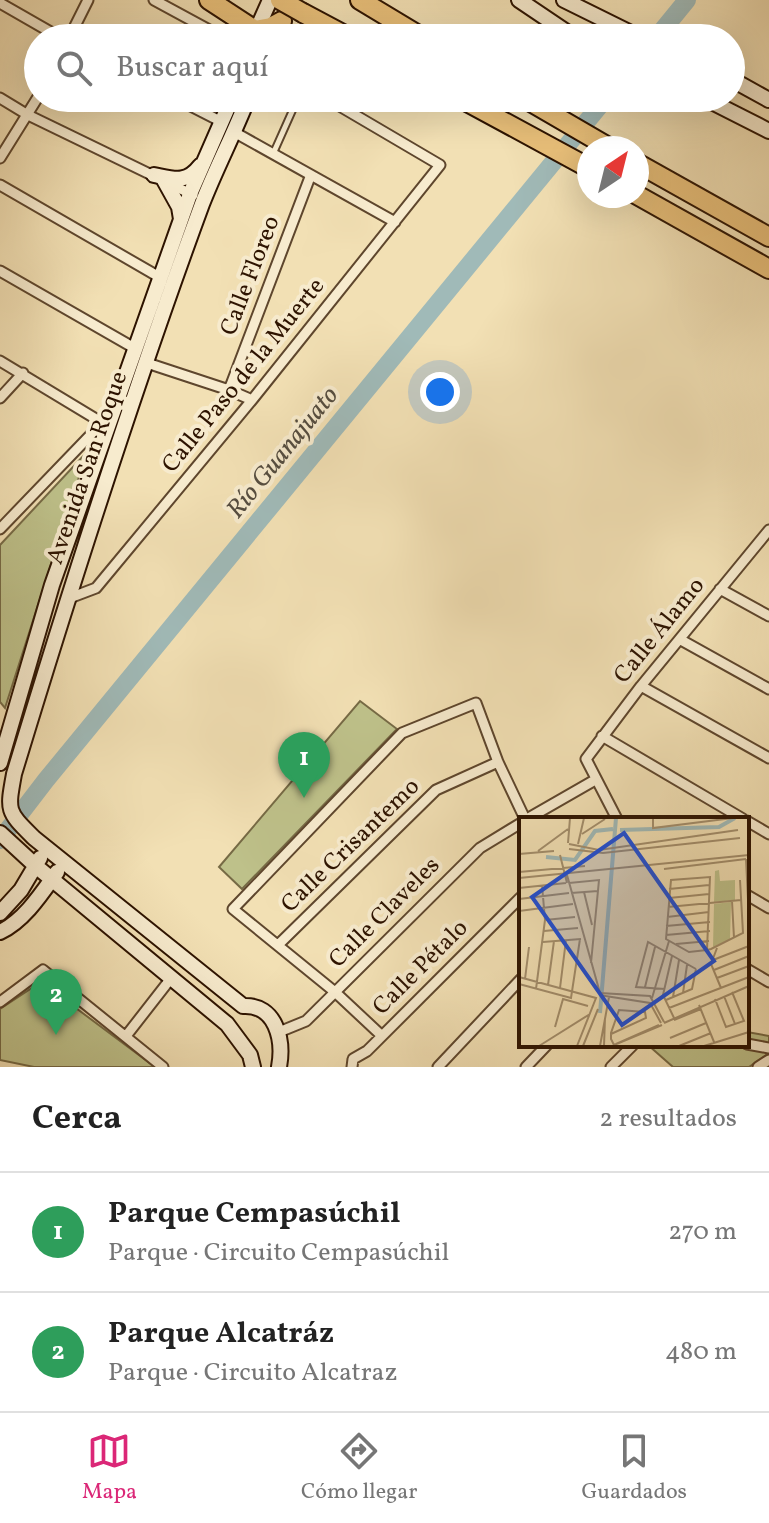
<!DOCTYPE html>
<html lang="es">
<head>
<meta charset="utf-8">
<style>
	body { margin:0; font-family:Vollkorn,serif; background:#f6f6f6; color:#222 }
	.compass { position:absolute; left:577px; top:136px; width:72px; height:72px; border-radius:50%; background:#fff; box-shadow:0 8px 32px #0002; rotate:35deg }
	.you { position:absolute; left:440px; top:392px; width:28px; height:28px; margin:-20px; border:6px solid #fff; border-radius:50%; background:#1a73e8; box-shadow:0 0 0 12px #1a73e833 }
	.badge { display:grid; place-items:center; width:52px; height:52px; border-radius:50%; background:#db2777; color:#fff; font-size:26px; font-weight:700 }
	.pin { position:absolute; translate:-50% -66px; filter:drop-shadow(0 2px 4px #0008) }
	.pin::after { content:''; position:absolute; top:42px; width:28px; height:24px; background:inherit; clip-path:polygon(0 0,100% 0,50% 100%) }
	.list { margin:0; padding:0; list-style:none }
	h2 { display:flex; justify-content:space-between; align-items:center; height:104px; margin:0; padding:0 32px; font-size:34px }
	h2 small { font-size:26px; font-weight:400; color:#767676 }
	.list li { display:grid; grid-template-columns:52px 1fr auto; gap:24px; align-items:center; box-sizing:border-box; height:120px; padding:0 32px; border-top:2px solid #e0e0e0 }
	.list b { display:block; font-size:30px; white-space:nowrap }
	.list p { margin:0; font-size:26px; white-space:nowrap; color:#767676 }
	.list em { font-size:26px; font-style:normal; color:#767676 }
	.icon { flex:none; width:44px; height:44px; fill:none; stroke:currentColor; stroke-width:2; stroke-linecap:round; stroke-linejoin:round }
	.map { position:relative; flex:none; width:769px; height:1067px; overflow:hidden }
	.search { position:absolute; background:#fff; box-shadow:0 8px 32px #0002; left:24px; right:24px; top:24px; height:88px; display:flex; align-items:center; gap:20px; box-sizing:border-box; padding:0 28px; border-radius:44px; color:#767676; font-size:30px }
	.sheet { height:344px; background:#fff }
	nav { display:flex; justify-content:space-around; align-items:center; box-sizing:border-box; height:112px; border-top:2px solid #e0e0e0; background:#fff; font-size:22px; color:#767676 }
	nav a { display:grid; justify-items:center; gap:4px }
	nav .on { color:#db2777 }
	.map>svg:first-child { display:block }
</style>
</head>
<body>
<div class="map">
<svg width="769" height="1067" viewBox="0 0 769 1067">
	<rect width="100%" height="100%" fill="#f2e0b4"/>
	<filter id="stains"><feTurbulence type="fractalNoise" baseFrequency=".0025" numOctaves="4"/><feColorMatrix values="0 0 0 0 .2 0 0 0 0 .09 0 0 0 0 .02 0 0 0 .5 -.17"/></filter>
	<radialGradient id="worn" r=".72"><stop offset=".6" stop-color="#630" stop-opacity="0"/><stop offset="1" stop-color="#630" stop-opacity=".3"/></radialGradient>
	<!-- green -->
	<path fill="#bec18a" stroke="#766a45" stroke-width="2" d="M87,452L5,708L0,702V545Z
		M360,701L397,729L242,889L219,867Z
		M41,982L155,1067H34L0,1060V1009Z
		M747,1032L769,1036V1053L749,1067H673L648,1045H747Z"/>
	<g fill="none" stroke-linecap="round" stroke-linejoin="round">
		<!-- river -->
		<path stroke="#a0bab8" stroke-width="18" d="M656,38L687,0
			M0,840L46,780L606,98"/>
		<defs>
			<path id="lane" d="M273,154L298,98"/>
			<path id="street" d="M154,0L224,38
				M0,3L61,38
				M69,38L88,0
				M0,98L28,115L193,195
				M175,98L222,122
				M234,132L395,222
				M0,158L38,97
				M0,185L161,278
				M0,271L136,349
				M0,361L106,425
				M147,363L229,390L252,400
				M229,390L310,177
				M0,398L23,373
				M0,529L102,423
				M720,589L769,616
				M67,599L96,588L252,400L440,165L326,98
				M681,640L769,689
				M641,686L769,758
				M602,736L743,819
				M527,819L595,780
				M617,819L586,759L641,686L769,530
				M747,821L769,834
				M747,895L769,908
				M279,944L436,790L498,762
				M747,969L769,982
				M0,1002L43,970L163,1067
				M279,1032L306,1021L480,848L521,823
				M126,1036L172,977
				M382,1036L335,992L233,909L402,733L476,703L498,762L525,819
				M747,1044L769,1048
				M352,1067L353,1059L367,1051L521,897
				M438,1067L521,979
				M526,1067L547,1045
				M611,1067L633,1045
				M758,1067L769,1060"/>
			<path id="secondary" d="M519,0L568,33L580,38
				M564,0L641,38
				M254,36L270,0
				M731,79L769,100
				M248,98C234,134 216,168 202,204C133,391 72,583 14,774C7,812 7,811 34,838L243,1006C276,1004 284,1040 279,1067
				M704,98L769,131
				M154,175C174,179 186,184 200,166
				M164,180L179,207L181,219
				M0,763L52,585L190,194L232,98
				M0,833L37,867L227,1024L250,1055L253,1067
				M0,913L21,890L40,858
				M0,932C24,921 42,893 57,872"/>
			<path id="highway" d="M209,0L255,30L271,27L282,21
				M360,0L423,38
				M303,13L350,38
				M460,98L589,168
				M524,98L610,148
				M637,163L769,237
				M637,195L769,269"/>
		</defs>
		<!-- lane casing -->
		<use href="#lane" stroke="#5e462d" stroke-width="9"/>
		<!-- street casing -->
		<use href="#street" stroke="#5e462d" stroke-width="13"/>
		<!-- secondary casing -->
		<use href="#secondary" stroke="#2d1300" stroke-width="18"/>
		<!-- highway casing -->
		<use href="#highway" stroke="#2d1300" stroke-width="22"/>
		<!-- lane -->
		<use href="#lane" stroke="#f7ebce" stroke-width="5"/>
		<!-- street -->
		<use href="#street" stroke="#f7ebce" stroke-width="9"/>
		<!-- secondary -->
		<use href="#secondary" stroke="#f7ebce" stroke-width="14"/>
		<!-- highway -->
		<use href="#highway" stroke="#e9c07a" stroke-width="18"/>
		<defs>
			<path id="highway-bridge" d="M280,0L303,13"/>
		</defs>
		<!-- highway-bridge casing -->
		<use href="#highway-bridge" stroke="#2d1300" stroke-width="22" stroke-linecap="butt"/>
		<!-- highway-bridge -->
		<use href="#highway-bridge" stroke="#e9c07a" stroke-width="18"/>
	</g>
	<g text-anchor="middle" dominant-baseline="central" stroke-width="8" stroke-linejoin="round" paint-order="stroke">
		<!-- street labels -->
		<g font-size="24" fill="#2d1300" stroke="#f7ebce">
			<text transform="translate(251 276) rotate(-69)">Calle Floreo</text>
			<text transform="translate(244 376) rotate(-51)">Calle Paso de la Muerte</text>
			<text transform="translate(88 468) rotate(-71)">Avenida San Roque</text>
			<text transform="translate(660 631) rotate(-51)">Calle Álamo</text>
			<text transform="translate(351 846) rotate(-44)">Calle Crisantemo</text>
			<text transform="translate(385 913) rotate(-45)">Calle Claveles</text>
			<text transform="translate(421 968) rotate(-45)">Calle Pétalo</text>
		</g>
		<!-- water labels -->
		<g font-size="26" font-style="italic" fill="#554d40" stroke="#f7ebce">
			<text transform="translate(283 453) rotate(-51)">Río Guanajuato</text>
		</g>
	</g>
	<!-- overview -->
	<g transform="translate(519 817)">
		<rect width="230" height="230" fill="#f2e0b4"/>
		<path d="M200,53L201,64L216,63V83L195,85L196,54ZM212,85L211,122L194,130L195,87Z" fill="#bec18a"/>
		<path fill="none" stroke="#a0bab8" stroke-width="4" d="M101,13L200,10L216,1M27,40L56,43L76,14L94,12M81,196L97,1"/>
		<path fill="none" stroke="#a38e6c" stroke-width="2" d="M134,1V11L214,1M63,17L86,2M49,26L51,1M50,27L80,33L219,13M59,27L65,1M50,32L84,36L221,21M19,34L49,12M0,37L35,34M41,38L48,66M227,42L230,103M145,52L227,42M0,55L66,49M48,58L81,176L131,179L145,205M0,61L230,38M50,66L80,63L72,146M0,71L47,66M150,72L190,68M65,75L73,108M52,76L79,74M150,81L190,77M0,82L50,76M213,84L215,121M149,90L222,83M0,94L54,87M148,100L190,95M26,103L56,100M147,109L191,105M25,114L59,111M147,118L191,114M24,125L62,122M157,127L190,124M198,131L192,147L202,171M188,133L191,60L152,63L147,122L170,135L188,133L192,132L224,116L221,63M153,139L144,178L156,203M194,143L230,129M195,153L230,139M0,160L77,181L58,229M198,161L230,149M6,162L10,130M0,167L52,181L61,122M29,168L35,124M126,170L136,130M41,171L47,123M17,172L26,103L23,68M146,172L117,170L129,125L177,152M164,176L168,148M80,178L131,186L142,206M205,179L216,207M154,180L160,143M133,181L150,124M196,182L207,210L225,204L213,175M147,183L173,172L177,152M180,188L195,225M150,191L230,160M155,203L182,192M145,206L230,169M36,210L44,182L69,189M92,217L127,201L126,195L100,193L92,216V222L95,228M151,221L187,206M97,227L140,208M95,228L143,208M20,229L71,197M64,229L79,192M81,229L90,180M85,229L86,201M160,229L192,216M185,229L230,215"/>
		<path fill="#1d4ed8" fill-opacity="0.15" stroke="#1d4ed8" stroke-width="4" d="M105,16L195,144L103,208L13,80Z"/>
		<rect width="230" height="230" fill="none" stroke="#2d1300" stroke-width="4"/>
	</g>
	<rect width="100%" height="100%" filter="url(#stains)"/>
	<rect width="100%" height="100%" fill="url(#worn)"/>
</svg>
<svg class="compass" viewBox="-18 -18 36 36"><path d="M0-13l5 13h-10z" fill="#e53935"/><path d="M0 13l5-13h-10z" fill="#767676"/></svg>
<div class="you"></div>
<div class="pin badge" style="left:304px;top:798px;background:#2e9e5b">1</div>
<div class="pin badge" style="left:56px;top:1035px;background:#2e9e5b">2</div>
<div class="search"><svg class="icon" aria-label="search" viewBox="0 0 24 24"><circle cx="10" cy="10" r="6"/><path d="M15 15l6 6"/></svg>Buscar aquí</div>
</div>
<section class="sheet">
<h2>Cerca<small>2 resultados</small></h2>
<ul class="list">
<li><span class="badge" style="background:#2e9e5b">1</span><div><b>Parque Cempasúchil</b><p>Parque · Circuito Cempasúchil</p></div><em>270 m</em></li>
<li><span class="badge" style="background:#2e9e5b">2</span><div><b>Parque Alcatráz</b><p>Parque · Circuito Alcatraz</p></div><em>480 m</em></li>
</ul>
</section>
<nav>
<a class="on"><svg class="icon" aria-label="map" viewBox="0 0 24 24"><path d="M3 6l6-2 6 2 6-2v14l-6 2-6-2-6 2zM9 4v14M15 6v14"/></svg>Mapa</a>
<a><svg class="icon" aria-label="directions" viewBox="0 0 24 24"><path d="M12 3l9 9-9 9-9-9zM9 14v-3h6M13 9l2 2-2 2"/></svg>Cómo llegar</a>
<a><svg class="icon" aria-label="saved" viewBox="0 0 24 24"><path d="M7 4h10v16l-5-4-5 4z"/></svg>Guardados</a>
</nav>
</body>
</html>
